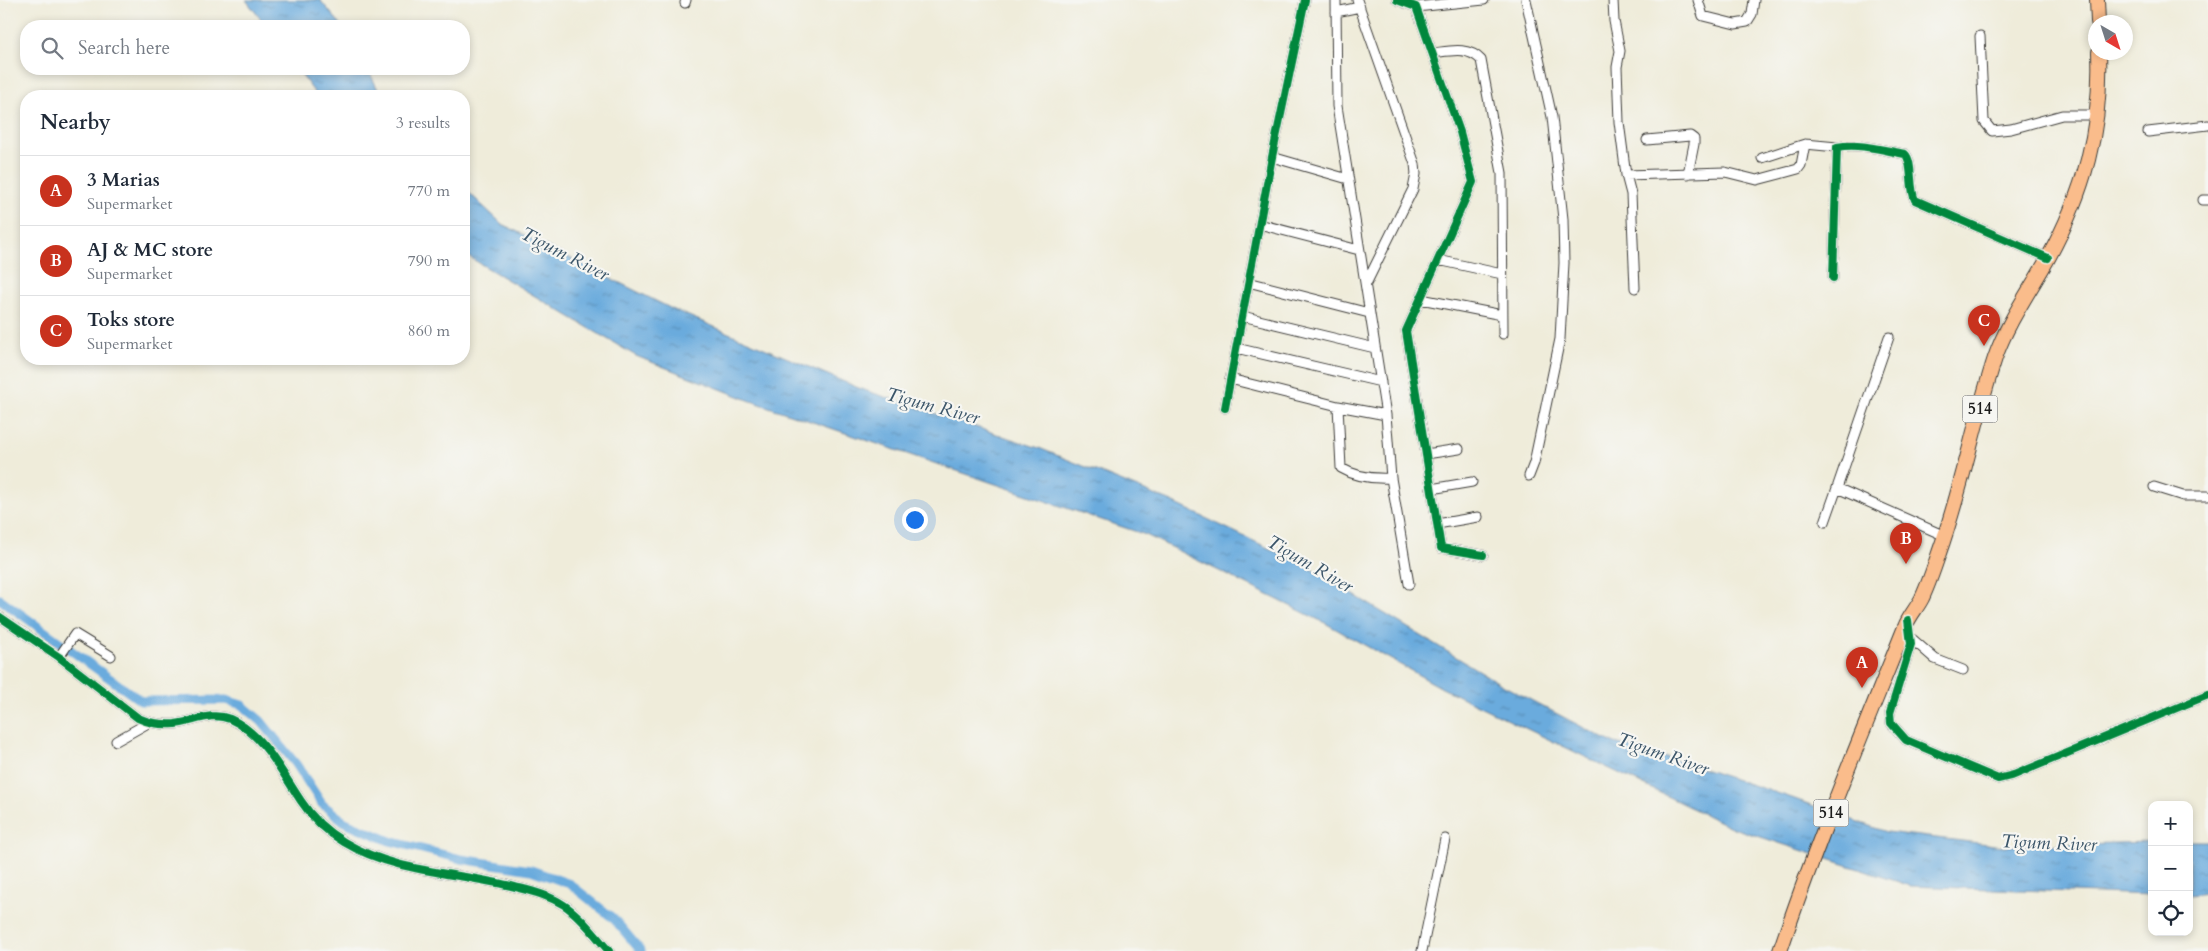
<!DOCTYPE html>
<html lang="en">
<head>
<meta charset="utf-8">
<style>
	body { margin:0; font-family:Cardo,serif; background:#f6f6f7; color:#1f2937 }
	.controls { position:absolute; right:15px; bottom:15px; display:grid; overflow:hidden; border-radius:10px; box-shadow:0 2px 8px #0003 }
	.controls button { width:45px; height:45px; display:grid; place-items:center; padding:0; border:0; border-bottom:1px solid #e0e1e3; background:#fff; color:#1f2937; font:25px sans-serif }
	.compass { position:absolute; left:2088px; top:15px; width:45px; height:45px; border-radius:50%; background:#fff; box-shadow:0 2px 8px #0003; rotate:141deg }
	.you { position:absolute; left:914px; top:519px; width:18px; height:18px; margin:-12px; border:4px solid #fff; border-radius:50%; background:#1a73e8; box-shadow:0 0 0 8px #1a73e833 }
	.badge { display:grid; place-items:center; width:32px; height:32px; border-radius:50%; background:#c8321e; color:#fff; font-size:16px; font-weight:700 }
	.pin { position:absolute; translate:-50% -41px; filter:drop-shadow(0 1px 2px #0008) }
	.pin::after { content:''; position:absolute; top:26px; width:18px; height:15px; background:inherit; clip-path:polygon(0 0,100% 0,50% 100%) }
	.list { margin:0; padding:0; list-style:none }
	h2 { display:flex; justify-content:space-between; align-items:center; height:65px; margin:0; padding:0 20px; font-size:21px }
	h2 small { font-size:16px; font-weight:400; color:#747a83 }
	.list li { display:grid; grid-template-columns:32px 1fr auto; gap:15px; align-items:center; box-sizing:border-box; height:70px; padding:0 20px; border-top:1px solid #e0e1e3 }
	.list b { display:block; font-size:19px; white-space:nowrap }
	.list p { margin:0; font-size:16px; white-space:nowrap; color:#747a83 }
	.list em { font-size:16px; font-style:normal; color:#747a83 }
	.icon { flex:none; width:28px; height:28px; fill:none; stroke:currentColor; stroke-width:2; stroke-linecap:round; stroke-linejoin:round }
	.map { position:relative; flex:none; width:2208px; height:951px; overflow:hidden }
	.search { position:absolute; background:#fff; box-shadow:0 2px 8px #0003; left:20px; top:20px; width:450px; height:55px; display:flex; align-items:center; gap:12px; box-sizing:border-box; padding:0 18px; border-radius:20px; color:#747a83; font-size:19px }
	.panel { position:absolute; background:#fff; box-shadow:0 2px 8px #0003; left:20px; top:90px; width:450px; height:275px; border-radius:20px }
	.map>svg:first-child { display:block }
</style>
</head>
<body>
<div class="map">
<svg width="2208" height="951" viewBox="0 0 2208 951">
	<defs>
		<pattern id="water-ripples" width="26" height="14" patternUnits="userSpaceOnUse" patternTransform="scale(1.25)"><rect width="26" height="14" fill="#6aabdd"/><path d="M2 4q2-2 4 0t4 0M15 11q2-2 4 0t4 0" fill="none" stroke="#568ab2"/></pattern>
	</defs>
	<rect width="100%" height="100%" fill="#f6f6f2"/>
	<filter id="ink" filterUnits="userSpaceOnUse"><feTurbulence type="fractalNoise" baseFrequency=".02" numOctaves="2"/><feDisplacementMap in="SourceGraphic" scale="10" xChannelSelector="R" yChannelSelector="G"/><feConvolveMatrix kernelMatrix="1 2 1 2 8 2 1 2 1" color-interpolation-filters="sRGB"/></filter>
	<filter id="wash" filterUnits="userSpaceOnUse"><feTurbulence type="fractalNoise" baseFrequency=".0096" numOctaves="4" result="noise"/><feDisplacementMap in="SourceGraphic" scale="20" xChannelSelector="R" yChannelSelector="G"/><feGaussianBlur stdDeviation="1.12" result="paint"/><feColorMatrix in="noise" values="0 0 0 0 0 0 0 0 0 0 0 0 0 0 0 0 0 1.4 0 .05"/><feComposite in="paint" operator="in"/></filter>
	<g filter="url(#wash)">
		<rect width="100%" height="100%" fill="#efecda"/>
		<!-- water -->
		<path fill="url(#water-ripples)" stroke="#43647c" d="M246,0H320L342,26H266Z
			M297,69H368L381,96H317Z
			M464,188L502,224L672,309L861,389L1039,448L1172,502L1306,566L1504,686L1611,742L1667,757L1792,798L1886,832L2004,846L2152,842V895L1911,886L1733,828L1442,688L1325,623L1146,535L751,401L636,356L464,254Z
			M2189,841H2208V893L2189,895Z"/>
		<g fill="none" stroke-linecap="round" stroke-linejoin="round">
			<!-- canal -->
			<path stroke="#6aabdd" stroke-width="9" d="M0,599L141,701L226,700L242,705L261,721L296,764L322,804L345,822L390,841L461,859L531,870L570,884L614,919L641,951"/>
		</g>
	</g>
	<g filter="url(#ink)">
		<g fill="none" stroke-linecap="round" stroke-linejoin="round">
			<defs>
				<path id="street" d="M1336,0L1337,106L1386,415L1391,478C1374,479 1356,477 1341,468L1338,406
					M1357,0L1415,164L1416,174L1413,189L1366,284
					M1397,0L1416,7L1460,132L1473,182L1406,331L1441,548L1483,555
					M1526,0L1552,117L1563,219L1564,263L1560,339L1534,463L1529,476
					M1613,0L1614,21L1620,51L1617,67L1619,122L1626,175L1631,194L1635,288
					M1698,0L1703,16L1735,24L1747,22L1752,14L1754,0
					M685,3L686,0
					M1416,7L1484,0
					M1336,12L1360,7
					M1980,36L1984,121L1992,131L2011,129L2062,115H2097
					M1433,53C1450,51 1468,46 1481,60L1502,173L1503,334
					M2148,132L2208,125
					M1647,140L1690,136L1694,139V144L1688,174
					M1272,157L1348,179
					M1762,158L1805,144L1837,147
					M1626,175L1725,172L1757,180L1798,169L1801,165L1805,144
					M2203,200H2208
					M1259,224L1359,250
					M1438,260L1502,274
					M1833,278L1837,147C1860,143 1882,150 1905,154C1913,161 1909,188 1915,200L2048,258
					M1248,282L1369,313
					M1421,299L1502,315
					M1242,316L1375,348
					M1236,348L1381,382
					M1230,379L1338,406L1386,415
					M1225,408L1272,157L1305,0
					M1426,454L1459,449
					M1391,478L1409,584
					M2154,487L2183,496H2208
					M1837,488L1889,337
					M1431,489L1472,482
					M1825,522L1837,488L1945,536
					M1437,524L1478,517
					M0,617L59,657L138,718C149,723 162,725 175,724C194,722 211,711 230,719C263,733 282,773 301,801C312,818 327,832 344,842C397,874 461,872 519,888C535,892 550,896 564,905C582,917 595,936 609,951
					M1908,623L1911,644L1890,713L1891,723L1906,740L1998,779L2014,775L2208,695
					M1911,638L1935,659L1963,670
					M59,657L75,634L111,656
					M116,741L148,723
					M1422,951L1445,839"/>
				<path id="primary" d="M2097,0L2098,22
					M1780,951C1817,841 1862,734 1905,627C1909,616 1917,608 1922,598C1929,583 1934,568 1939,553C1962,489 1974,422 1995,358C2007,323 2029,292 2047,260C2084,193 2102,129 2099,52"/>
			</defs>
			<!-- street casing -->
			<use href="#street" stroke="#3c3b38" stroke-width="11"/>
			<!-- primary casing -->
			<use href="#primary" stroke="#3c3b38" stroke-width="16"/>
			<!-- street -->
			<use href="#street" stroke="#fff" stroke-width="9"/>
			<!-- primary -->
			<use href="#primary" stroke="#fabc8b" stroke-width="14"/>
			<defs>
				<path id="cycleway" d="M1397,0L1416,7L1460,132L1473,182L1406,331L1441,548L1483,555
					M1833,278L1837,147C1860,143 1882,150 1905,154C1913,161 1909,188 1915,200L2048,258
					M1225,408L1272,157L1305,0
					M0,617L59,657L138,718C149,723 162,725 175,724C194,722 211,711 230,719C263,733 282,773 301,801C312,818 327,832 344,842C397,874 461,872 519,888C535,892 550,896 564,905C582,917 595,936 609,951
					M1908,620L1911,644L1890,713L1891,723L1906,740L1998,779L2014,775L2208,695"/>
			</defs>
			<!-- cycleway casing -->
			<use href="#cycleway" stroke="#f6f6f2" stroke-width="11"/>
			<!-- cycleway -->
			<use href="#cycleway" stroke="#00873e" stroke-width="8"/>
		</g>
	</g>
	<g text-anchor="middle" dominant-baseline="central" stroke-width="4.5" stroke-linejoin="round" paint-order="stroke">
		<!-- shield labels -->
		<g fill="#f6f6f2" stroke="#5d5d5c" stroke-width="1">
			<rect x="1962.5" y="395.5" width="35" height="27" rx="4"/>
			<rect x="1813.5" y="799.5" width="35" height="27" rx="4"/>
		</g>
		<g font-size="16" font-weight="bold" fill="#1c1c1c">
			<text x="1980" y="409">514</text>
			<text x="1831" y="813">514</text>
		</g>
		<!-- water labels -->
		<g font-size="19" font-style="italic" fill="#3b5569" stroke="#f6f6f2">
			<text transform="translate(565 254) rotate(27)">Tigum River</text>
			<text transform="translate(933 406) rotate(15)">Tigum River</text>
			<text transform="translate(1310 564) rotate(30)">Tigum River</text>
			<text transform="translate(1663 754) rotate(19)">Tigum River</text>
			<text transform="translate(2049 843) rotate(2)">Tigum River</text>
		</g>
	</g>
</svg>
<div class="controls">
<button>+</button>
<button>−</button>
<button><svg class="icon" aria-label="locate" viewBox="0 0 24 24"><circle cx="12" cy="12" r="6"/><path d="M12 2v4M12 18v4M2 12h4M18 12h4"/></svg></button>
</div>
<svg class="compass" viewBox="-18 -18 36 36"><path d="M0-13l5 13h-10z" fill="#e53935"/><path d="M0 13l5-13h-10z" fill="#747a83"/></svg>
<div class="you"></div>
<div class="pin badge" style="left:1862px;top:688px">A</div>
<div class="pin badge" style="left:1906px;top:564px">B</div>
<div class="pin badge" style="left:1984px;top:346px">C</div>
<div class="search"><svg class="icon" aria-label="search" viewBox="0 0 24 24"><circle cx="10" cy="10" r="6"/><path d="M15 15l6 6"/></svg>Search here</div>
<section class="panel">
<h2>Nearby<small>3 results</small></h2>
<ul class="list">
<li><span class="badge">A</span><div><b>3 Marias</b><p>Supermarket</p></div><em>770 m</em></li>
<li><span class="badge">B</span><div><b>AJ &amp; MC store</b><p>Supermarket</p></div><em>790 m</em></li>
<li><span class="badge">C</span><div><b>Toks store</b><p>Supermarket</p></div><em>860 m</em></li>
</ul>
</section>
</div>
</body>
</html>
